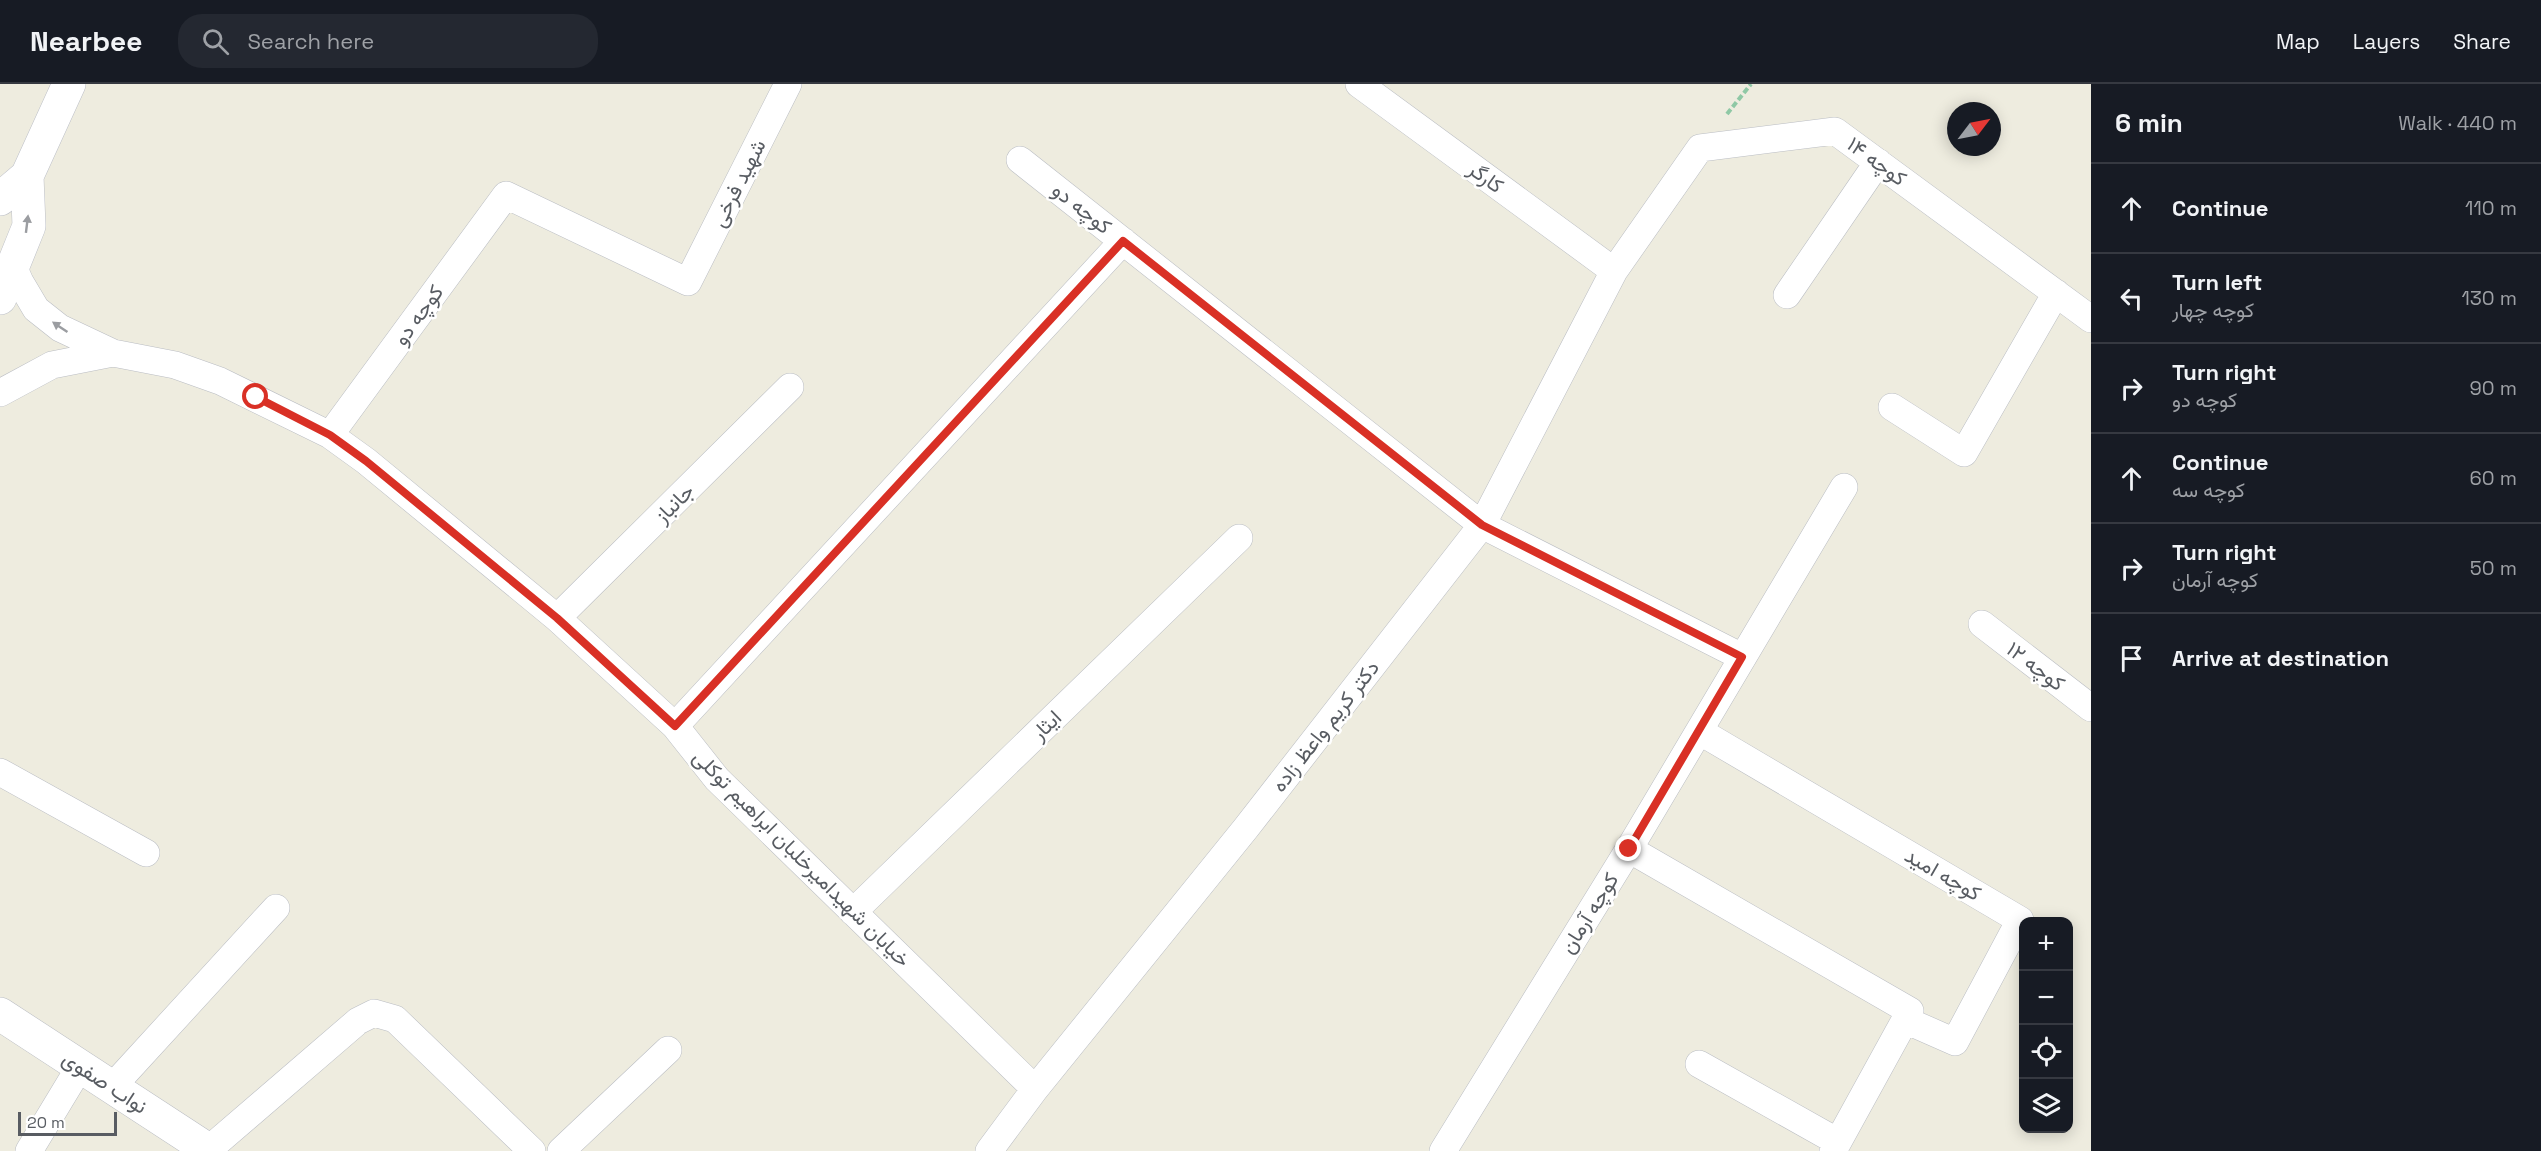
<!DOCTYPE html>
<html lang="en">
<head>
<meta charset="utf-8">
<style>
	body { margin:0; font-family:"Space Grotesk",Vazirmatn,sans-serif; background:#242831; color:#f1f3f6 }
	.controls { position:absolute; right:18px; bottom:18px; display:grid; overflow:hidden; border-radius:12px; box-shadow:0 3px 15px #0003 }
	.controls button { width:54px; height:54px; display:grid; place-items:center; padding:0; border:0; border-bottom:2px solid #363941; background:#171b24; color:#f1f3f6; font:30px sans-serif }
	.compass { position:absolute; left:1947px; top:18px; width:54px; height:54px; border-radius:50%; background:#171b24; box-shadow:0 3px 15px #0003; rotate:58deg }
	.scale { position:absolute; left:18px; bottom:15px; width:99px; box-sizing:border-box; padding-left:6px; border:3px solid #585c62; border-top:0; font-size:16px; line-height:21px; white-space:nowrap; color:#585c62; -webkit-text-stroke:4px #fff; paint-order:stroke }
	.stop { position:absolute; width:18px; height:18px; margin:-14px; border:4px solid #d93025; border-radius:50%; background:#fff }
	.stop.end { background:#d93025; border-color:#fff; box-shadow:0 2px 6px #0008 }
	.list { margin:0; padding:0; list-style:none }
	h2 { display:flex; justify-content:space-between; align-items:center; height:78px; margin:0; padding:0 24px; font-size:26px }
	h2 small { font-size:20px; font-weight:400; color:#9ea1a6 }
	.list li { display:grid; grid-template-columns:39px 1fr auto; gap:18px; align-items:center; box-sizing:border-box; height:90px; padding:0 24px; border-top:2px solid #363941 }
	.list b { display:block; font-size:22px; white-space:nowrap }
	.list p { margin:0; font-size:20px; white-space:nowrap; color:#9ea1a6 }
	.list em { font-size:20px; font-style:normal; color:#9ea1a6 }
	.icon { flex:none; width:33px; height:33px; fill:none; stroke:currentColor; stroke-width:2; stroke-linecap:round; stroke-linejoin:round }
	.map { position:relative; flex:none; width:2091px; height:1067px; overflow:hidden }
	header { display:flex; align-items:center; gap:36px; box-sizing:border-box; height:84px; padding:0 30px; background:#171b24; border-bottom:2px solid #363941 }
	header strong { font-size:28px }
	nav { display:flex; gap:33px; margin-inline-start:auto; font-size:21px }
	.search { width:420px; height:54px; background:#242831; display:flex; align-items:center; gap:15px; box-sizing:border-box; padding:0 21px; border-radius:24px; color:#9ea1a6; font-size:22px }
	main { display:flex }
	aside { flex:1; background:#171b24 }
	.map>svg:first-child { display:block }
</style>
</head>
<body>
<header>
<strong>Nearbee</strong>
<div class="search"><svg class="icon" aria-label="search" viewBox="0 0 24 24"><circle cx="10" cy="10" r="6"/><path d="M15 15l6 6"/></svg>Search here</div>
<nav><a>Map</a><a>Layers</a><a>Share</a></nav>
</header>
<main>
<div class="map">
<svg width="2091" height="1067" viewBox="0 0 2091 1067">
	<rect width="100%" height="100%" fill="#eeecdf"/>
	<g fill="none" stroke-linecap="round" stroke-linejoin="round">
		<defs>
			<path id="minor" d="M1359,0L1614,187
				M1020,76L1482,441L1742,573
				M13,182L20,198L36,225L60,244L113,269L175,281L220,297L330,351L366,377L557,534L675,642L717,695L1035,1005
				M1787,211L1878,78
				M0,309L52,281L113,269
				M1892,323L1964,369L2056,209
				M330,351L506,111L688,198L788,0
				M557,534L790,303
				M1982,540L2091,624
				M675,642L1123,157
				M1699,647L2020,836L1955,958L1905,936
				M0,688L146,769
				M1629,765L1910,927L1833,1067
				M853,828L1239,454
				M1699,980L1838,1058
				M113,1002L276,824
				M208,1066L358,937L374,929L395,935L532,1067
				M29,1067L81,981
				M561,1067L668,966
				M989,1067L1035,1005L1246,744L1482,441L1614,187L1700,64L1835,47L2091,235
				M1443,1067L1629,765L1844,403"/>
			<path id="tertiary" d="M0,930L210,1067"/>
			<path id="secondary" d="M0,115L27,92L69,0
				M0,214L29,142L27,92"/>
		</defs>
		<!-- minor casing -->
		<use href="#minor" stroke="#babdc3" stroke-width="28"/>
		<!-- tertiary casing -->
		<use href="#tertiary" stroke="#babdc3" stroke-width="34"/>
		<!-- secondary casing -->
		<use href="#secondary" stroke="#bcbfc7" stroke-width="34"/>
		<!-- path -->
		<path stroke="#8fc8a5" stroke-width="4" stroke-dasharray="6 3" stroke-linecap="butt" d="M1727,30L1751,0"/>
		<!-- minor -->
		<use href="#minor" stroke="#fff" stroke-width="27"/>
		<!-- tertiary -->
		<use href="#tertiary" stroke="#fff" stroke-width="33"/>
		<!-- secondary -->
		<use href="#secondary" stroke="#fff" stroke-width="33"/>
	</g>
	<!-- one-way arrows -->
	<defs><path id="oneway-solid" d="M-6-.8H1V-3.2L6.5 0L1 3.2V.8H-6Z" transform="scale(1.5)"/></defs>
	<g fill="#9b9da1">
		<use href="#oneway-solid" transform="translate(27 140) rotate(-83)"/>
		<use href="#oneway-solid" transform="translate(60 243) rotate(-146)"/>
	</g>
	<g fill="none" stroke-linecap="round" stroke-linejoin="round">
		<!-- route -->
		<path stroke="#d93025" stroke-width="8" d="M256,313L330,351L366,377L557,534L675,642L1123,157L1482,441L1742,573L1629,765"/>
	</g>
	<g text-anchor="middle" dominant-baseline="central" stroke-width="5" stroke-linejoin="round" paint-order="stroke">
		<!-- street labels -->
		<g font-size="21" fill="#585c62" stroke="#fff">
			<text transform="translate(1877 77) rotate(36)">کوچه ۱۴</text>
			<text transform="translate(1486 93) rotate(36)">کارگر</text>
			<text transform="translate(738 99) rotate(-63)">شهید فرخی</text>
			<text transform="translate(1082 124) rotate(38)">کوچه دو</text>
			<text transform="translate(418 231) rotate(-54)">کوچه دو</text>
			<text transform="translate(674 419) rotate(-45)">جانباز</text>
			<text transform="translate(2036 582) rotate(37)">کوچه ۱۲</text>
			<text transform="translate(1046 641) rotate(-44)">ایثار</text>
			<text transform="translate(1325 642) rotate(-52)">دکتر کریم واعظ زاده</text>
			<text transform="translate(802 774) rotate(45)">خیابان شهیدامیرخلبان ابراهیم توکلی</text>
			<text transform="translate(1943 790) rotate(30)">کوچه امید</text>
			<text transform="translate(1589 829) rotate(-58)">کوچه آرمان</text>
			<text transform="translate(105 998) rotate(33)">نواب صفوی</text>
		</g>
	</g>
</svg>
<div class="controls">
<button>+</button>
<button>−</button>
<button><svg class="icon" aria-label="locate" viewBox="0 0 24 24"><circle cx="12" cy="12" r="6"/><path d="M12 2v4M12 18v4M2 12h4M18 12h4"/></svg></button>
<button><svg class="icon" aria-label="layers" viewBox="0 0 24 24"><path d="M12 4l9 5-9 5-9-5zM3 14l9 5 9-5"/></svg></button>
</div>
<svg class="compass" viewBox="-18 -18 36 36"><path d="M0-13l5 13h-10z" fill="#e53935"/><path d="M0 13l5-13h-10z" fill="#9ea1a6"/></svg>
<div class="scale">20 m</div>
<div class="stop" style="left:256px;top:313px"></div>
<div class="stop end" style="left:1629px;top:765px"></div>
</div>
<aside>
<h2>6 min<small>Walk · 440 m</small></h2>
<ul class="list">
<li><svg class="icon" aria-label="ahead" viewBox="0 0 24 24"><path d="M12 20V5M6 11l6-6 6 6"/></svg><div><b>Continue</b></div><em>110 m</em></li>
<li><svg class="icon" aria-label="left" viewBox="0 0 24 24"><path d="M17 20v-9H6M10 6l-5 5 5 5"/></svg><div><b>Turn left</b><p>کوچه چهار</p></div><em>130 m</em></li>
<li><svg class="icon" aria-label="right" viewBox="0 0 24 24"><path d="M7 20v-9h11M14 6l5 5-5 5"/></svg><div><b>Turn right</b><p>کوچه دو</p></div><em>90 m</em></li>
<li><svg class="icon" aria-label="ahead" viewBox="0 0 24 24"><path d="M12 20V5M6 11l6-6 6 6"/></svg><div><b>Continue</b><p>کوچه سه</p></div><em>60 m</em></li>
<li><svg class="icon" aria-label="right" viewBox="0 0 24 24"><path d="M7 20v-9h11M14 6l5 5-5 5"/></svg><div><b>Turn right</b><p>کوچه آرمان</p></div><em>50 m</em></li>
<li><svg class="icon" aria-label="arrive" viewBox="0 0 24 24"><path d="M6 21V4h12l-3 4 3 4H6"/></svg><div><b>Arrive at destination</b></div></li>
</ul>
</aside>
</main>
</body>
</html>
